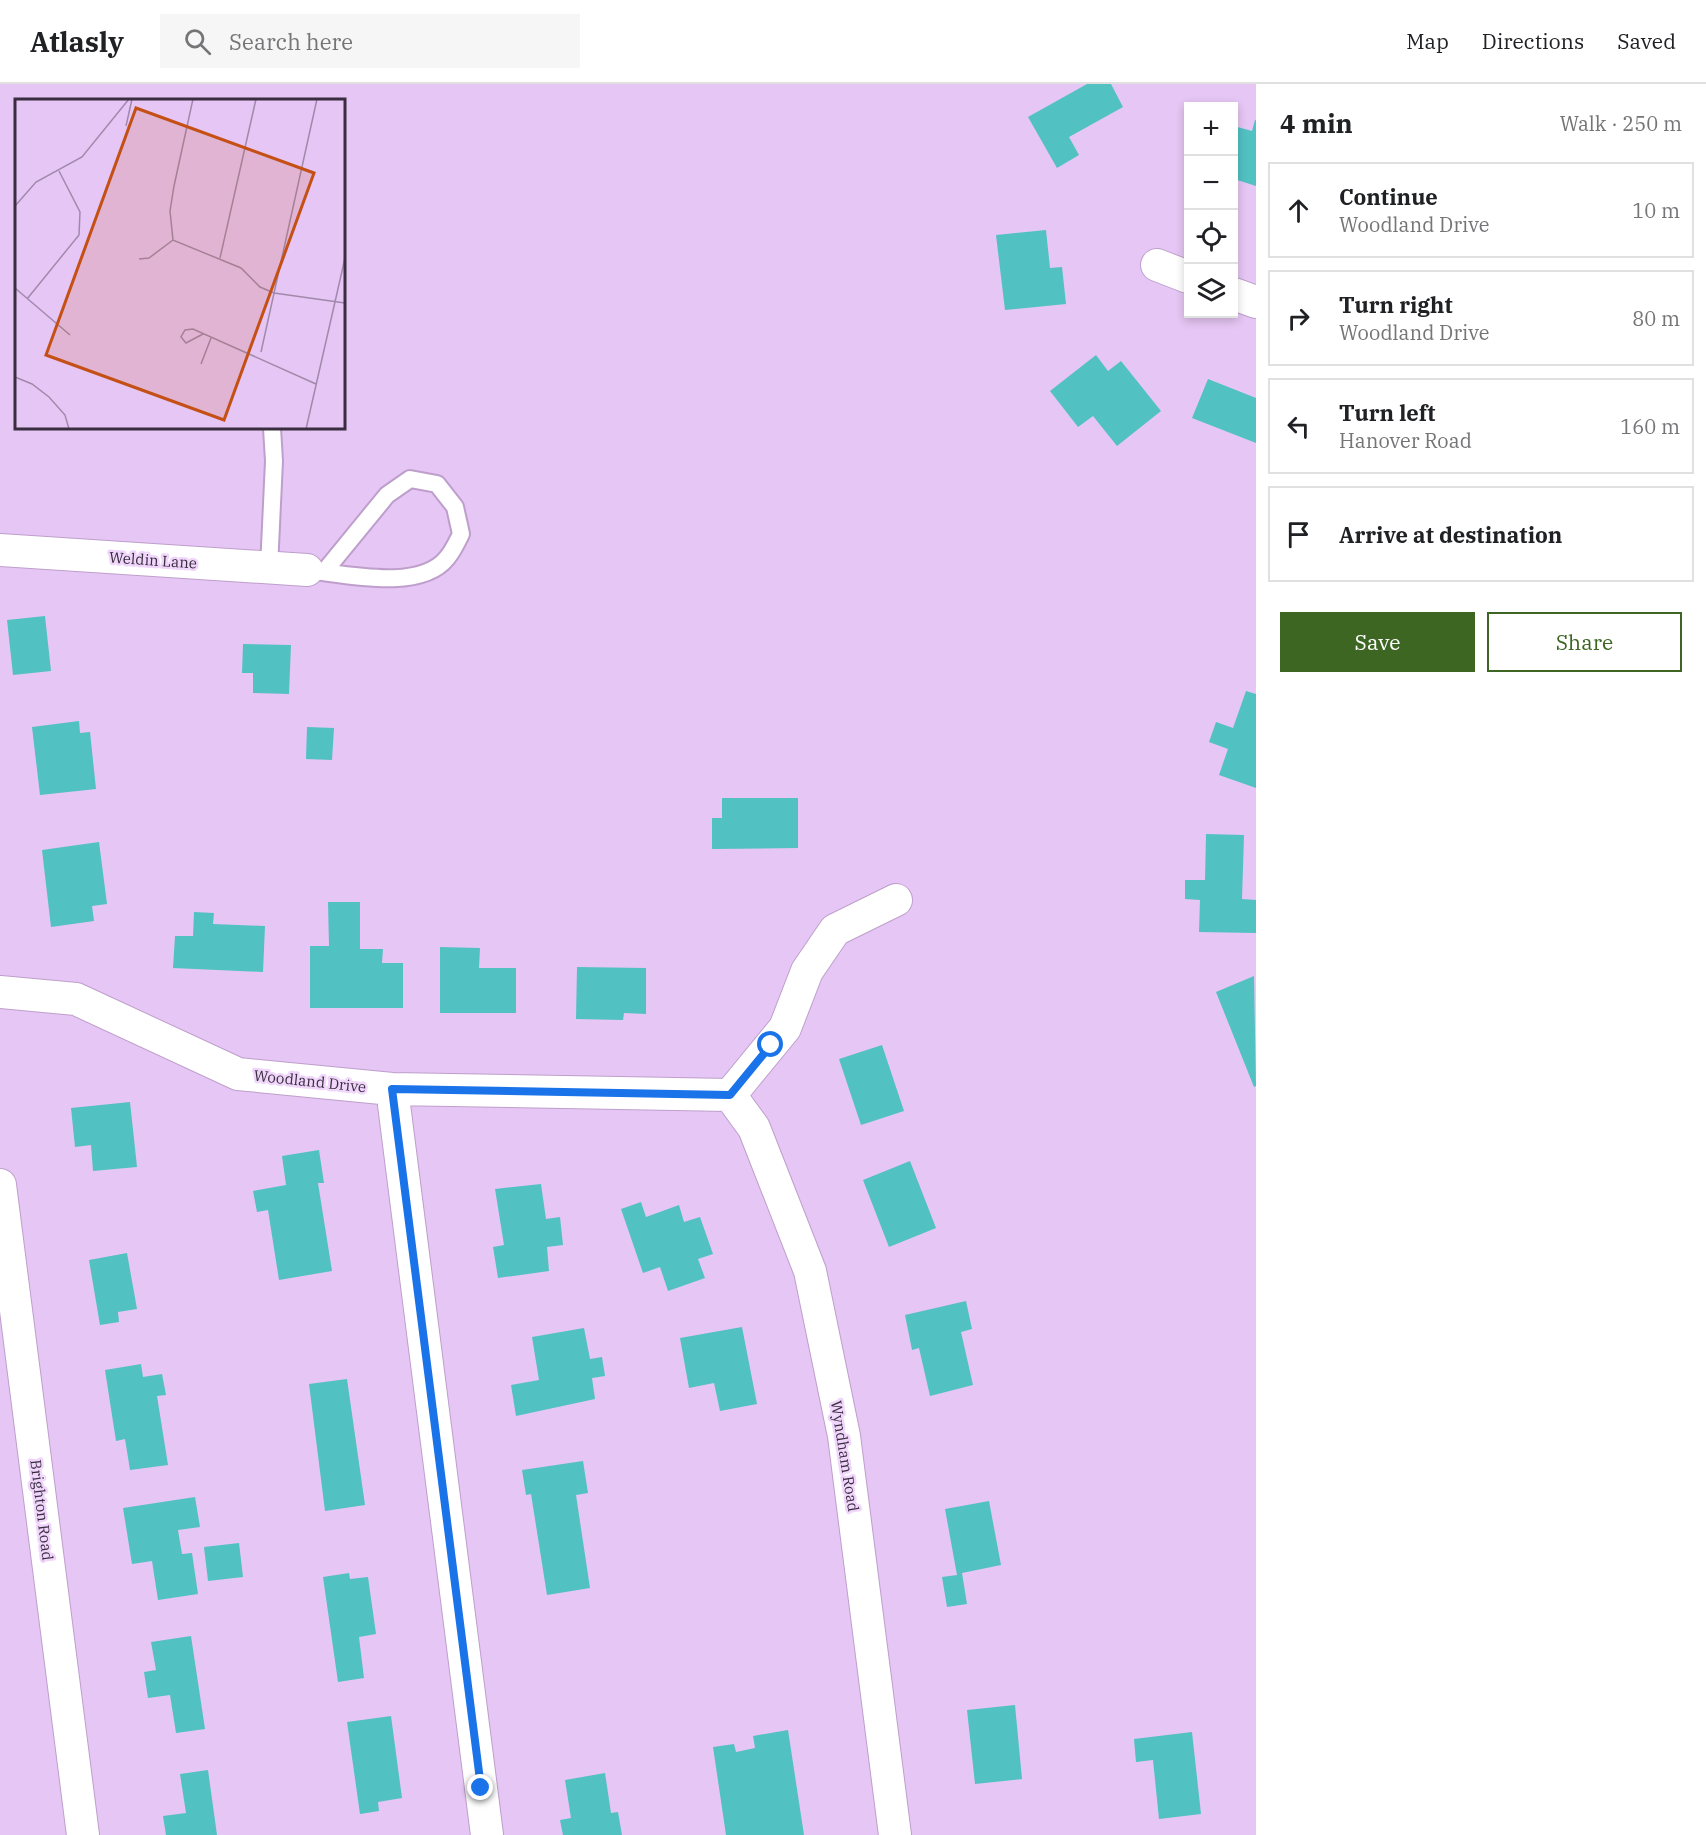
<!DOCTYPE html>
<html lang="en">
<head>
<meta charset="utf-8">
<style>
	body { margin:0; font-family:"IBM Plex Serif",serif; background:#f6f6f6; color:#202124 }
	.controls { position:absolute; right:18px; top:18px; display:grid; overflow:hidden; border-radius:0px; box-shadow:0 3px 9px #0003 }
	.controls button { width:54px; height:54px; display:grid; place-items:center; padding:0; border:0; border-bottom:2px solid #e0e0e0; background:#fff; color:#202124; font:30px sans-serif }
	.stop { position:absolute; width:18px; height:18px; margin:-14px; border:4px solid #1a73e8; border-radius:50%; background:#fff }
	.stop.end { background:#1a73e8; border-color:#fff; box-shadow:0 2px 6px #0008 }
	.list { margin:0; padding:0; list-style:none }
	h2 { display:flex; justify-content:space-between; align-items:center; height:78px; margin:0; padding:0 24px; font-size:26px }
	h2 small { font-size:20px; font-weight:400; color:#757577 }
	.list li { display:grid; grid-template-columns:39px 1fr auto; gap:18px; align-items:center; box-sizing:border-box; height:96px; margin:0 12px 12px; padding:0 12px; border:2px solid #e0e0e0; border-radius:0px }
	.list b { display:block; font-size:22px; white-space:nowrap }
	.list p { margin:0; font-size:20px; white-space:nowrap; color:#757577 }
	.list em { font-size:20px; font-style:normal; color:#757577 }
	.actions { display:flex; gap:12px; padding:18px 24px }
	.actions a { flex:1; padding:14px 0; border:2px solid #3d6623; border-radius:0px; text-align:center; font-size:21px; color:#3d6623 }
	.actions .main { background:#3d6623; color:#fff }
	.icon { flex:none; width:33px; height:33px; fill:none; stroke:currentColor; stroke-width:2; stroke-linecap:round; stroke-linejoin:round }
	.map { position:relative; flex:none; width:1256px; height:1751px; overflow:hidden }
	header { display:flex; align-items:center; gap:36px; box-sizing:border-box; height:84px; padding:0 30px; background:#fff; border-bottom:2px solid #e0e0e0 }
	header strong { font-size:28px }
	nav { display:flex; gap:33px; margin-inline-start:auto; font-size:21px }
	.search { width:420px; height:54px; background:#f6f6f6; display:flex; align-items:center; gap:15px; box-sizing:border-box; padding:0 21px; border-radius:0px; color:#757577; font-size:22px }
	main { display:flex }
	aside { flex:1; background:#fff }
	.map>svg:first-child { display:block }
</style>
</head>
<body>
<header>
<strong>Atlasly</strong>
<div class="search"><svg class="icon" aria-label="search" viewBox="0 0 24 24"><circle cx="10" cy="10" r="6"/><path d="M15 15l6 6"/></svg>Search here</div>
<nav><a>Map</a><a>Directions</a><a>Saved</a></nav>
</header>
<main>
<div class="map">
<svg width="1256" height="1751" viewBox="0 0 1256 1751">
	<rect width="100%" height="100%" fill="#e6c6f4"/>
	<!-- building -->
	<path fill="#52c1c2" d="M1087,0H1111L1123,23L1069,53L1079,71L1057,84L1028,33Z
		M1255,36H1256V102L1234,95V42L1252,47Z
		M1046,146L1050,184L1062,183L1066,220L1005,226L996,151Z
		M1096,271L1108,287L1121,277L1161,327L1117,362L1093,332L1078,343L1050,307Z
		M1208,295L1256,314V359L1192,334Z
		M45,532L51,587L13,591L7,536Z
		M243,560L291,561L289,610L253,609V589H242Z
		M1246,607L1256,610V704L1219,691L1228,665L1209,658L1216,638L1233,644Z
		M79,637L80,649L90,648L96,705L40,711L32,643Z
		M307,643L334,644L332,676L306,675Z
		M722,714H798V764L712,765V734H722Z
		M1206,750L1244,751L1242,815L1256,816V849L1199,848L1200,816L1185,815V796H1205Z
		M99,758L107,820L92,822L94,837L51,843L42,766Z
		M328,818H360V865H383L382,879H403V924H310V862H329Z
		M194,828L214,829L213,840L265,842L263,888L173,884L175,852H193Z
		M440,863L480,864L479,884H516V929H440Z
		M577,883L646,884V930L624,929L623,936L576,935Z
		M1254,892L1256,1002L1254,1003L1216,908Z
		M882,961L904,1027L861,1041L839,975Z
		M130,1018L137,1083L93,1087L91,1061L75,1063L71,1024Z
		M319,1066L324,1099H318L332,1187L279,1196L268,1126L257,1128L253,1107L286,1101L282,1072Z
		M910,1077L936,1144L889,1163L863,1096Z
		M541,1100L546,1135L560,1133L563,1161L547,1163L549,1187L498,1194L493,1163L504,1161L495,1105Z
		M641,1118L646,1133L679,1121L684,1138L700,1133L713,1170L698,1175L705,1194L668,1207L660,1183L643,1189L621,1125Z
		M127,1169L137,1225L118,1228L119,1238L100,1241L89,1176Z
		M966,1217L972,1245L961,1248L973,1301L930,1312L919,1264L912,1266L905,1231Z
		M742,1243L757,1320L720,1327L714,1299L689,1304L680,1254Z
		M584,1244L590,1275L602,1273L605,1292L592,1294L595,1315L516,1332L511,1301L539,1296L532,1253Z
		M141,1280L143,1293L162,1290L166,1311L157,1312L168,1381L130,1386L125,1355L116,1357L105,1286Z
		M347,1295L365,1421L325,1427L309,1300Z
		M583,1377L588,1409L576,1411L590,1504L547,1511L531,1410L526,1411L522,1386Z
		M195,1413L200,1443L178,1446L182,1470L192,1469L198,1510L158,1516L152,1477L132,1480L123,1424Z
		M989,1417L1001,1481L962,1489L967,1520L947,1523L942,1493L957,1491L945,1425Z
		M239,1459L243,1493L208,1497L204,1463Z
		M349,1489L350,1495L368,1493L376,1550L359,1553L364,1594L338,1598L323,1493Z
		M191,1552L205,1645L176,1649L170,1611L148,1614L144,1588L156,1586L151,1558Z
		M1015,1621L1022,1695L975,1700L967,1626Z
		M391,1632L402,1714L378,1718L379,1727L360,1730L347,1638Z
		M788,1646L804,1751H726L713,1663L734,1660L736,1668L755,1664L753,1652Z
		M1192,1648L1201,1730L1159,1735L1153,1676L1136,1678L1134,1655Z
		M208,1686L217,1751H166L163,1732L186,1729L180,1690Z
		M605,1689L611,1729L618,1728L622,1751H563L560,1736L571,1734L565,1696Z"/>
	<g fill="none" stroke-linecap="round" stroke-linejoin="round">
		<defs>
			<path id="lane" d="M269,484L274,377L272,344
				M307,486C345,490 420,508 447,474C453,467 457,458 461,450L455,423L437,400L410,395L387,411L324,488"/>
			<path id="street" d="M1157,181L1188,193
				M1234,210L1256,218
				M0,466L307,486
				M0,908L76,915L238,990L392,1005L730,1011L785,944L807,887L835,846L896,816
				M392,1005L487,1751
				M730,1011L754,1044L810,1187L844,1352L895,1751
				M0,1101L83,1751"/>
		</defs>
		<!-- lane casing -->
		<use href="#lane" stroke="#be9fcb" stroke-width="20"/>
		<!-- street casing -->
		<use href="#street" stroke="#be9fcb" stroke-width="34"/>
		<!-- lane -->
		<use href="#lane" stroke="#fff" stroke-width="16"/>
		<!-- street -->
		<use href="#street" stroke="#fff" stroke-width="32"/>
	</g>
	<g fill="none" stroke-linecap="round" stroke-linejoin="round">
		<!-- route -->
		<path stroke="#1a73e8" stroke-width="8" d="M481,1704L392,1005L730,1011L771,961"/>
	</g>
	<g text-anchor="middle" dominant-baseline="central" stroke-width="5" stroke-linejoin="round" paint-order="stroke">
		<!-- street labels -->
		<g font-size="15" fill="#392d3f" stroke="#f0d6fb">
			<text transform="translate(153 476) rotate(4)">Weldin Lane</text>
			<text transform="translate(310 997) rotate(6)">Woodland Drive</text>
			<text transform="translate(845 1372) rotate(81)">Wyndham Road</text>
			<text transform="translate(42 1426) rotate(83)">Brighton Road</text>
		</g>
	</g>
	<!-- overview -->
	<g transform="translate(15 15)">
		<rect width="330" height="330" fill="#e6c6f4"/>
		<path fill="none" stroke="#a189ac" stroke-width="1.5" d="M111,27L117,0M0,107L21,83L67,58L114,0M158,141L155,112L159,87L178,0M205,159L241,0M124,160L134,159L158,141L226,169L245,188L259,194L330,204M0,189L55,236M12,200L64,136L65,113L44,72M188,235L171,244L166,238L170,231L178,230L301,285M246,253L302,0M186,265L196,239M0,278L17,285L34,298L50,316L54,330M291,330L330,159"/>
		<path fill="#c55016" fill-opacity="0.15" stroke="#c55016" stroke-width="3" d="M121,9L299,74L209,321L31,256Z"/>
		<rect width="330" height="330" fill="none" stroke="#392d3f" stroke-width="3"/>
	</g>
</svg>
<div class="controls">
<button>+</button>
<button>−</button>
<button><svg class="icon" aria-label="locate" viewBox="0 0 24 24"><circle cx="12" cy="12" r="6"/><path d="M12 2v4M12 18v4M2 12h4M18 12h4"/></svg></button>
<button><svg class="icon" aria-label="layers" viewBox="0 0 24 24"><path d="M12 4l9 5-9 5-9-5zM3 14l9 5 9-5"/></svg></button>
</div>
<div class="stop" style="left:771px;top:961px"></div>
<div class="stop end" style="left:481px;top:1704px"></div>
</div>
<aside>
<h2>4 min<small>Walk · 250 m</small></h2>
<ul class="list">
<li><svg class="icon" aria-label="ahead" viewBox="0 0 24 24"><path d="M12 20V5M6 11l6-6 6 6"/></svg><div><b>Continue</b><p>Woodland Drive</p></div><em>10 m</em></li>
<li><svg class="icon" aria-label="right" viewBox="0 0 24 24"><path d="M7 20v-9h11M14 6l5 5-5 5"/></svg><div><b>Turn right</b><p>Woodland Drive</p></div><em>80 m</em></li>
<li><svg class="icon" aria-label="left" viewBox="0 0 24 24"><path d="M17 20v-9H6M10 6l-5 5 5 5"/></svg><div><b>Turn left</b><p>Hanover Road</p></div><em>160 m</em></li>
<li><svg class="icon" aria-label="arrive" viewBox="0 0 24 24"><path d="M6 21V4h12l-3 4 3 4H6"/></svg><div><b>Arrive at destination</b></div></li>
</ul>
<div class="actions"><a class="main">Save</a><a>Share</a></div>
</aside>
</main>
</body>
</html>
